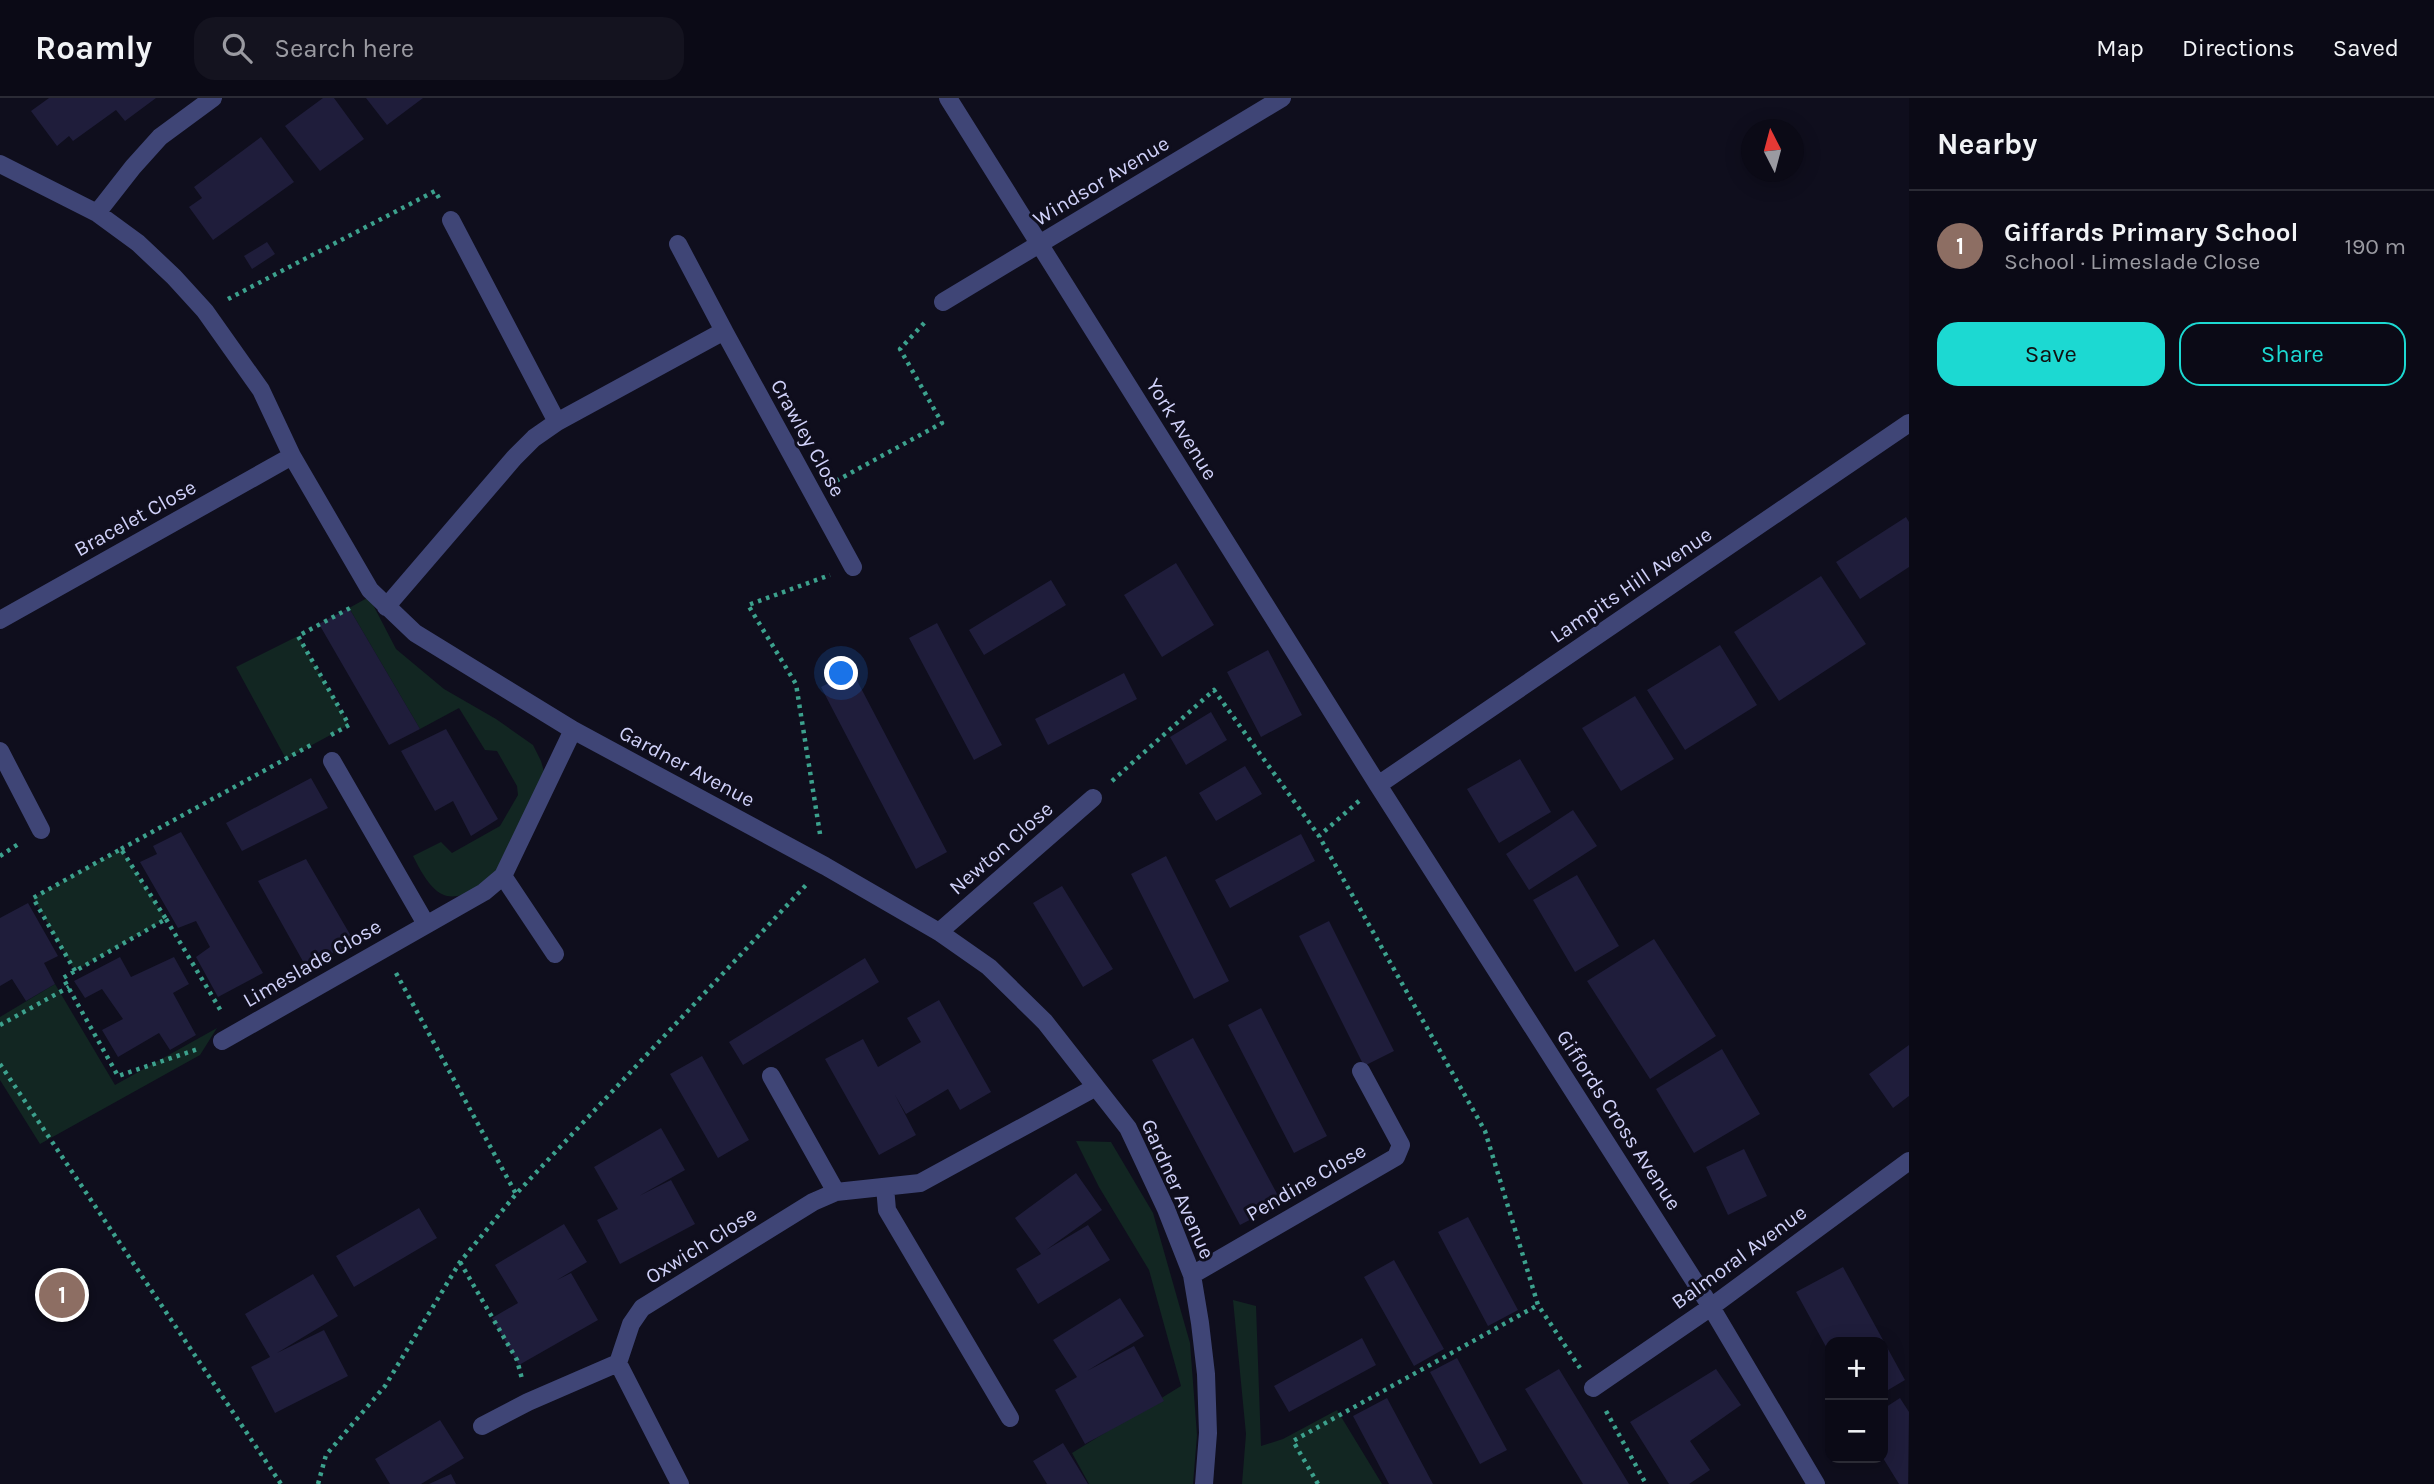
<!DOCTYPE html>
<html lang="en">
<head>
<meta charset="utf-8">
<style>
	body { margin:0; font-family:Karla,sans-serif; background:#14131f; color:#f1f3f6 }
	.controls { position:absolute; right:21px; bottom:21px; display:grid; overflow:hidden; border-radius:14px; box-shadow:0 4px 18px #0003 }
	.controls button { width:63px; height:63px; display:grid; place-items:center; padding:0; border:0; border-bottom:2px solid #2b2b35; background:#0b0a16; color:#f1f3f6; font:35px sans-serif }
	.compass { position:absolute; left:1741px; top:21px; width:63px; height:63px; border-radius:50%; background:#0b0a16; box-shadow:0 4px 18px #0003; rotate:354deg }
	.you { position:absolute; left:842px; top:576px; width:24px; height:24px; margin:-18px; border:5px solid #fff; border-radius:50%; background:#1a73e8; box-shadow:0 0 0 10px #1a73e833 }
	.badge { display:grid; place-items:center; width:46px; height:46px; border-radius:50%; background:#1cd9d2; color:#fff; font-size:23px; font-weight:700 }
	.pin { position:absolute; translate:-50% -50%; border:4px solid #fff; box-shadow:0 2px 7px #0006 }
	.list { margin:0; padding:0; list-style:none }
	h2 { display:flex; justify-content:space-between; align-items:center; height:91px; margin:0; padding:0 28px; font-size:30px }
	h2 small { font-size:23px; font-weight:400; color:#9a9aa1 }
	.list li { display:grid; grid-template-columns:46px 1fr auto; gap:21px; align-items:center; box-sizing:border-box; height:112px; padding:0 28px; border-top:2px solid #2b2b35 }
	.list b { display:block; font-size:26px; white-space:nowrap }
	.list p { margin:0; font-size:23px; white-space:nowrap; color:#9a9aa1 }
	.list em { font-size:23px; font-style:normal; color:#9a9aa1 }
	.actions { display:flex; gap:14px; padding:21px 28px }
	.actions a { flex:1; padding:16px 0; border:2px solid #1cd9d2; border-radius:21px; text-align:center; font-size:24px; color:#1cd9d2 }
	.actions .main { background:#1cd9d2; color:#111 }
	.icon { flex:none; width:38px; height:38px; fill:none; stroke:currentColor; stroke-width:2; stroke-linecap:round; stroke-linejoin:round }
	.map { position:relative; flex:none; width:1909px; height:1386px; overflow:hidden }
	header { display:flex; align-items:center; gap:42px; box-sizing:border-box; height:98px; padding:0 35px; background:#0b0a16; border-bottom:2px solid #2b2b35 }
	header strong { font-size:33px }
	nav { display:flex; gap:38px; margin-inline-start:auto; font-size:24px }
	.search { width:490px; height:63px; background:#14131f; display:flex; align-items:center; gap:18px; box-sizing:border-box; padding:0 24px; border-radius:21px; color:#9a9aa1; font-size:26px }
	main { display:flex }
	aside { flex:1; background:#0b0a16 }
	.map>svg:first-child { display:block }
</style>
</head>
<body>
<header>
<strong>Roamly</strong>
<div class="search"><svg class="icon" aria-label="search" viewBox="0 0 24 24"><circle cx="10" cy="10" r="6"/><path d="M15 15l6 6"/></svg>Search here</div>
<nav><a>Map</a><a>Directions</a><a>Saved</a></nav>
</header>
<main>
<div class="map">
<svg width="1909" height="1386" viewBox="0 0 1909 1386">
	<rect width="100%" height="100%" fill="#0f0e1d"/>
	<!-- green -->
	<path fill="#122622" d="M369,499L396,551L444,591L496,621L533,647L541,663L545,677L503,778C455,802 441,815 413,758L441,744L452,755L500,728L518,697L517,688L497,653L485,652L459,610L420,631L349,510Z
		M298,538L349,627L286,661L236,569Z
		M121,751L166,821L75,873L33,800Z
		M55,886L115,987L217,930L200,957L40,1046L0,982V919Z
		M1076,1043L1111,1044L1153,1115L1190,1245L1197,1337L1193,1386H1089L1072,1355L1181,1288L1149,1172L1099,1089Z
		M1233,1202L1256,1208L1261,1348L1283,1341L1337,1312L1382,1386H1242L1246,1336Z"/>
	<!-- building -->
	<path fill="#1f1d3b" d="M49,0H156L125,23L116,12L73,43L69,38L57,48L31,13Z
		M323,0H334L364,41L320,73L285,28Z
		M366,0H423L387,27Z
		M261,39L294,84L213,142L189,109L202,100L194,89Z
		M267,144L275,156L252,171L244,158Z
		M1906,419L1909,424V469L1860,501L1836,464Z
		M1176,465L1214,527L1162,559L1124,497Z
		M1821,478L1866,546L1779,603L1734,534Z
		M1051,482L1066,507L984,557L969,532Z
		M349,510L420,631L389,647L319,526Z
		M937,525L1002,647L974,662L909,540Z
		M1720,547L1757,607L1685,652L1647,592Z
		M1268,552L1302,617L1261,639L1227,574Z
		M852,573L947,754L916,771L821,589Z
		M1124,575L1137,601L1048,647L1035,621Z
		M1635,598L1674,661L1621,693L1582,630Z
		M1211,614L1227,642L1186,667L1170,639Z
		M446,631L498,721L471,738L453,703L435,713L401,653Z
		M1520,661L1551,714L1499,745L1467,691Z
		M1245,668L1262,696L1216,723L1199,695Z
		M311,680L328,710L242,753L226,725Z
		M1573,712L1597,748L1529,792L1506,756Z
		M181,734L263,875L218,899L196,859L210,849L196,823L178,830L140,764L157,756L153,748Z
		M1301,736L1315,763L1230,810L1215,782Z
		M1166,758L1229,883L1194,901L1131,776Z
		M306,761L355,845L305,867L258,783Z
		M1577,777L1619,848L1575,874L1533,802Z
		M1062,788L1113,871L1083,889L1033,805Z
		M28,805L58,858L44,865L55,886L26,903L12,881L0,888V820Z
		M1329,823L1394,953L1364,968L1299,838Z
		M1654,841L1716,938L1650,981L1587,883Z
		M120,859L131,879L174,859L189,886L173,895L196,937L170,952L159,935L118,959L102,932L123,921L102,891L85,900L74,883Z
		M865,860L879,884L743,967L729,944Z
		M939,902L991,994L960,1012L948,991L906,1016L895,997L916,1037L879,1057L825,961L863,941L878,969L921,944L907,920Z
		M1261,910L1327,1038L1294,1055L1228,927Z
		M1193,940L1282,1105L1240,1127L1152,962Z
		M1909,947V998L1893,1010L1869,976Z
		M1722,951L1760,1016L1694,1055L1656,991Z
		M702,958L749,1042L718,1060L670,976Z
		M661,1030L685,1072L639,1098L671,1082L695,1126L620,1166L597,1122L618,1111L594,1069Z
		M1744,1051L1767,1098L1728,1117L1706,1069Z
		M1076,1075L1102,1112L1046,1152L1088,1127L1110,1162L1038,1206L1016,1171L1041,1156L1015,1120Z
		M419,1110L437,1140L354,1189L336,1158Z
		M1468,1119L1518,1212L1488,1228L1438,1134Z
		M564,1126L587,1164L557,1182L571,1175L598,1222L519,1267L492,1220L518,1205L495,1167Z
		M1394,1162L1444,1251L1414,1268L1364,1179Z
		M1843,1169L1905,1282L1883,1295V1244H1830V1256L1796,1194Z
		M313,1176L338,1218L277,1255L324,1232L348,1278L275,1315L251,1269L270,1259L245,1216Z
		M1120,1200L1144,1238L1087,1273L1134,1248L1164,1303L1085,1346L1055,1292L1077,1279L1053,1242Z
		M1362,1240L1376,1267L1289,1314L1274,1288Z
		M1457,1260L1507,1352L1480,1366L1430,1274Z
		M1559,1271L1629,1386H1583L1525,1291Z
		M1716,1271L1741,1307L1690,1343L1710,1372L1689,1386H1669L1630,1324Z
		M1387,1300L1433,1386H1389L1353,1318Z
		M1900,1300L1909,1314L1908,1386H1899L1883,1360V1311Z
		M440,1322L464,1360L421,1386H390L375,1361Z
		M1063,1345L1088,1386H1047L1033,1363Z
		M451,1376L456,1386H429Z"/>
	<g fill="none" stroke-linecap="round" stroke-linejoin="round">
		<!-- path -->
		<path stroke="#3ca18d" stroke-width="4.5" stroke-dasharray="3.5 5" stroke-linecap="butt" d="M228,201L435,93L440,102
			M836,383L942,325L900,251L926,223
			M331,637L349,627L298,538L350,510
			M1112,683L1214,592L1319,738
			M1359,703L1319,738L1485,1033L1538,1207L1580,1270
			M820,736L796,586L748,507L830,477
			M121,751L311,647
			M0,758L20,745
			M166,821L221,913
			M75,873L33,800L121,751L166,821L63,880L118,978L198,951
			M396,875L516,1096
			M0,927L69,889
			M0,966L281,1386
			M460,1164L517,1262L522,1281
			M1606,1313L1646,1386
			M318,1386L326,1357L385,1288L460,1164L516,1096L807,786
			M1318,1386L1293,1343L1538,1207"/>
		<!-- minor -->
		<path stroke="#3f4576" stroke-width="18" d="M948,0L1378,687L1711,1209L1816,1386
			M0,66L97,115L138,145L174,179L205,213L261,292L292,358L370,492L415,535L573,632L825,768L939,834L989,869L1045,924L1128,1030L1166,1111L1192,1177L1200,1225L1206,1276L1208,1335L1204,1386
			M97,115L133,69L160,39L213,0
			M451,122L557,324
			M943,204L1282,0
			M724,233L853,469
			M386,509L514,360L534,340L557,324L724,233L678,146
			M0,522L292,358
			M0,653L41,732
			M332,663L426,826
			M1378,687L1909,325
			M503,778L555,856
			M939,834L1093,700
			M222,943L484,794L503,778L573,632
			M771,978L836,1094
			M885,1089L887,1112L1010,1320
			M1192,1177L1396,1059L1401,1047L1361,973
			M618,1265L680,1386
			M1593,1290L1711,1209L1909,1063
			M482,1328L528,1304L618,1265L631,1226L642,1210L813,1104L836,1094L920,1085L1096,989"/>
	</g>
	<g text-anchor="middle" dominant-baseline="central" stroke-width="6" stroke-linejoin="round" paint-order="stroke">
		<!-- street labels -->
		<g font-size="21" fill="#d0d1f9" stroke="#0f0e1d">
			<text transform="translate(1101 83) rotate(-31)">Windsor Avenue</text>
			<text transform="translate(1182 331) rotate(58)">York Avenue</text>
			<text transform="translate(808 340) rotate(61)">Crawley Close</text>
			<text transform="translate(135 420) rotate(-29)">Bracelet Close</text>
			<text transform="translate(1631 487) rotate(-34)">Lampits Hill Avenue</text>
			<text transform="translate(687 668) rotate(28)">Gardner Avenue</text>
			<text transform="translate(1001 750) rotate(-41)">Newton Close</text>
			<text transform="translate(312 865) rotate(-30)">Limeslade Close</text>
			<text transform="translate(1619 1022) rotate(57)">Giffords Cross Avenue</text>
			<text transform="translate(1306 1084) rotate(-30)">Pendine Close</text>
			<text transform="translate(1178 1091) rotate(66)">Gardner Avenue</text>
			<text transform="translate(701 1147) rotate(-32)">Oxwich Close</text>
			<text transform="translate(1739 1159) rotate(-36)">Balmoral Avenue</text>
		</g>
	</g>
</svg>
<div class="controls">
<button>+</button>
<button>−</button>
</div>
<svg class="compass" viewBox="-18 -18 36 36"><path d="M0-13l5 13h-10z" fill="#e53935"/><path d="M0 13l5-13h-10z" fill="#9a9aa1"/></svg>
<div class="you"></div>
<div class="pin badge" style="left:62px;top:1197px;background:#8d6e63">1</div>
</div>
<aside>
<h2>Nearby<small></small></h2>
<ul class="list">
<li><span class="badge" style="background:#8d6e63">1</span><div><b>Giffards Primary School</b><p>School · Limeslade Close</p></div><em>190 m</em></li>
</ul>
<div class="actions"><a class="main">Save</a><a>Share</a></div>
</aside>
</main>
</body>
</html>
